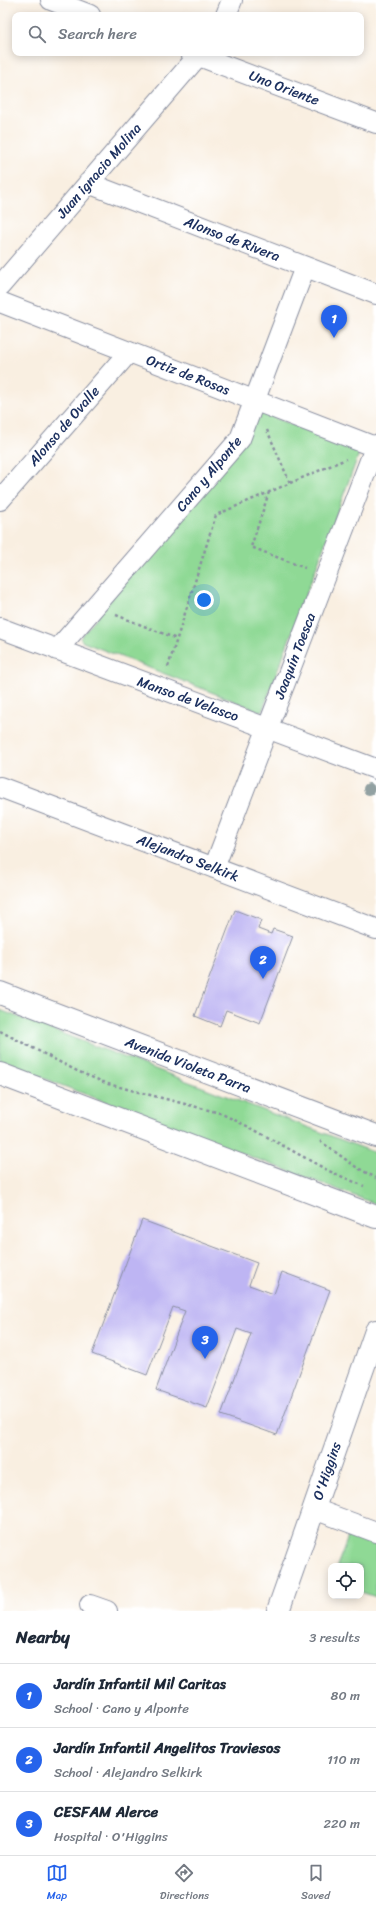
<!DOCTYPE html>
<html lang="en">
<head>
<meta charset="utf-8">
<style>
	body { margin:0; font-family:Sriracha,sans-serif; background:#f6f6f7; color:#1f2937 }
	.controls { position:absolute; right:12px; bottom:12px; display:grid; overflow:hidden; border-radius:8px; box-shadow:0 2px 10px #0003 }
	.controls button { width:36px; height:36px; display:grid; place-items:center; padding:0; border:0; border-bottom:1px solid #e0e1e3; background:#fff; color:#1f2937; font:20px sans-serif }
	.you { position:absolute; left:204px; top:600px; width:14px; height:14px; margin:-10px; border:3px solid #fff; border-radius:50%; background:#1a73e8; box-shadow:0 0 0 6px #1a73e833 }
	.badge { display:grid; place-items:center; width:26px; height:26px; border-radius:50%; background:#2563eb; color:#fff; font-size:13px; font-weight:700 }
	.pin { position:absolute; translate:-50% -33px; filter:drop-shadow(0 1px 2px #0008) }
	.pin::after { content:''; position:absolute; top:21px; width:14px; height:12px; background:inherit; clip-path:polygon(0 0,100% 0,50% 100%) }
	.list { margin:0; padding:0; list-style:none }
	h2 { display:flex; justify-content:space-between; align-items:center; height:52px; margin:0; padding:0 16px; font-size:17px }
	h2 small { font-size:13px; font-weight:400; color:#747a83 }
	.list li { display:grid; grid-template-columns:26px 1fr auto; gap:12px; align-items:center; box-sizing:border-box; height:64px; padding:0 16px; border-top:1px solid #e0e1e3 }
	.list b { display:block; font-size:15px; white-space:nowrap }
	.list p { margin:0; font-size:13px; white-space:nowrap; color:#747a83 }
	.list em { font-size:13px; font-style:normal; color:#747a83 }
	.icon { flex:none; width:22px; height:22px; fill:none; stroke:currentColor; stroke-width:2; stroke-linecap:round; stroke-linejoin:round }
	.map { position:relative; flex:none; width:376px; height:1611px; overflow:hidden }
	.search { position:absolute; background:#fff; box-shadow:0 2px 10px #0003; left:12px; right:12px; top:12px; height:44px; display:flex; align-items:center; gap:10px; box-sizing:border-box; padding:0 14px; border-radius:8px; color:#747a83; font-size:15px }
	.sheet { height:244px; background:#fff }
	nav { display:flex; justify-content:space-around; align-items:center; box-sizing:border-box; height:56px; border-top:1px solid #e0e1e3; background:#fff; font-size:11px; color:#747a83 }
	nav a { display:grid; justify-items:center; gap:2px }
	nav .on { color:#2563eb }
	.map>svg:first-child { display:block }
</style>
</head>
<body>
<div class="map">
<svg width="376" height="1611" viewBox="0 0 376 1611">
	<rect width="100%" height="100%" fill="#fff"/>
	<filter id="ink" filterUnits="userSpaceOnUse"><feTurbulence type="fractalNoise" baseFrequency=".025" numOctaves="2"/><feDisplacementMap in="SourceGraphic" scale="8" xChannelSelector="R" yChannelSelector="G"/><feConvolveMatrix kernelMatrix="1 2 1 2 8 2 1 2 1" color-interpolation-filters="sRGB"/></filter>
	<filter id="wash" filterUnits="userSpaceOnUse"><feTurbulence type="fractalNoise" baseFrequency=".012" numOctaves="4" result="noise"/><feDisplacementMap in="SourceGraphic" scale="16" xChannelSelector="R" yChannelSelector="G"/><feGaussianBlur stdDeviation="0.9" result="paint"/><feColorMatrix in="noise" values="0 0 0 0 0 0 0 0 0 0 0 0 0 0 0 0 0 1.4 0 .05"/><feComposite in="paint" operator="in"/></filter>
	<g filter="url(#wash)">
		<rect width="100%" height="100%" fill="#f9efe1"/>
		<!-- green -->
		<path fill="#8fd995" stroke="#55847a" d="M260,412L360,451L262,712L83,642L80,638Z
			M0,1010L376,1153V1204L0,1062Z
			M348,1537L376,1545V1597L361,1592V1566H337Z"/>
		<g id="blocks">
			<!-- building -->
			<path fill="#beb5f3" d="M235,910L261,920L258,929L271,934L273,929L293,936L260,1023L226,1010L220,1026L195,1016Z
				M142,1220L257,1263L249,1285L274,1294L282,1272L330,1290L277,1435L221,1415L251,1334L237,1329L207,1408L156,1390L185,1311L173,1307L147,1375L92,1354Z"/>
		</g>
	</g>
	<g filter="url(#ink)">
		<use href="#blocks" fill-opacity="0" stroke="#8a8fa0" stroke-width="1"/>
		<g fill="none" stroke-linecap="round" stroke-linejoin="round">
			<defs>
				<path id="minor" d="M51,0L90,15
					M226,15L232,0
					M191,53L376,123
					M88,183L376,294
					M0,286L198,56
					M0,302L375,447
					M0,500L129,352
					M0,628L376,769
					M57,650L240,439L305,267
					M0,787L376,929
					M214,868L376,445
					M314,1509L376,1532
					M90,1605L107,1611"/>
				<path id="tertiary" d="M278,1611L376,1331"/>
				<path id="secondary" d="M0,993L376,1136
					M0,1074L376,1217"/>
			</defs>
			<!-- minor casing -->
			<use href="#minor" stroke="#8a8fa0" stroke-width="22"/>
			<!-- tertiary casing -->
			<use href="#tertiary" stroke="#8a8fa0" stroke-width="24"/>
			<!-- secondary casing -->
			<use href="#secondary" stroke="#8a8fa0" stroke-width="24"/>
			<!-- path -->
			<path stroke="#8a8fa0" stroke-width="2.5" stroke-dasharray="3 3" stroke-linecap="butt" d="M267,430L290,483
				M269,492L251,547L305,568
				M116,615L177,639
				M168,667L216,515L346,459
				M0,1031L77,1071L108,1084L220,1113L251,1128L329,1171L364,1186
				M320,1141L356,1167L376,1178"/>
			<!-- minor -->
			<use href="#minor" stroke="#fff" stroke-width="20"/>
			<!-- tertiary -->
			<use href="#tertiary" stroke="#fff" stroke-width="22"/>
			<!-- secondary -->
			<use href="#secondary" stroke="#fff" stroke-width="22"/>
		</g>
		<!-- trees -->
		<circle fill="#92a1a2" cx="369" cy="789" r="6"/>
	</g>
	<g text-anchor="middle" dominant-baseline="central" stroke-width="4" stroke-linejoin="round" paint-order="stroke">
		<!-- street labels -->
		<g font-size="14" fill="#1b2f5e" stroke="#fff">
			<text transform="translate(284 88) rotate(21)">Uno Oriente</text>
			<text transform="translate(99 171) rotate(-49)">Juan ignacio Molina</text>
			<text transform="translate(232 239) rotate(21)">Alonso de Rivera</text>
			<text transform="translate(188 375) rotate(21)">Ortiz de Rosas</text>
			<text transform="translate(64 426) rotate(-49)">Alonso de Ovalle</text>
			<text transform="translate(209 474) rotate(-50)">Cano y Alponte</text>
			<text transform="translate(295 656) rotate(-69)">Joaquín Toesca</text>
			<text transform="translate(188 699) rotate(20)">Manso de Velasco</text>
			<text transform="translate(188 858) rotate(21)">Alejandro Selkirk</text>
			<text transform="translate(188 1065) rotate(21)">Avenida Violeta Parra</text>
			<text transform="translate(327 1471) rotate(-71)">O'Higgins</text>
		</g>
	</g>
</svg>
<div class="controls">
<button><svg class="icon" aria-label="locate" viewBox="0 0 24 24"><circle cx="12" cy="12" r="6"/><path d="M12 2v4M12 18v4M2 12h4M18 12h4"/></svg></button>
</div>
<div class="you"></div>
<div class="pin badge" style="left:334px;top:338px">1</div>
<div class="pin badge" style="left:263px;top:979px">2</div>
<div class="pin badge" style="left:205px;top:1359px">3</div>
<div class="search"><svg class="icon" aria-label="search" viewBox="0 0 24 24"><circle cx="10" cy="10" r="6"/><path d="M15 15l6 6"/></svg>Search here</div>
</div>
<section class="sheet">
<h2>Nearby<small>3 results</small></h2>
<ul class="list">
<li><span class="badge">1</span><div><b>Jardín Infantil Mil Caritas</b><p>School · Cano y Alponte</p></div><em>80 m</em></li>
<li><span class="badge">2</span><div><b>Jardín Infantil Angelitos Traviesos</b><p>School · Alejandro Selkirk</p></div><em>110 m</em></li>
<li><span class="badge">3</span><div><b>CESFAM Alerce</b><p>Hospital · O'Higgins</p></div><em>220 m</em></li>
</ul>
</section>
<nav>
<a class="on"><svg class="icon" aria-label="map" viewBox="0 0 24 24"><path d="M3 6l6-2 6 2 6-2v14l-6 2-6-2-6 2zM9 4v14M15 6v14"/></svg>Map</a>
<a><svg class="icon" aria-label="directions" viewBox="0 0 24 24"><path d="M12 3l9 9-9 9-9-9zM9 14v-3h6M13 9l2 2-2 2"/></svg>Directions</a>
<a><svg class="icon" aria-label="saved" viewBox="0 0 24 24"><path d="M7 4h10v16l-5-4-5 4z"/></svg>Saved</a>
</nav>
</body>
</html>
